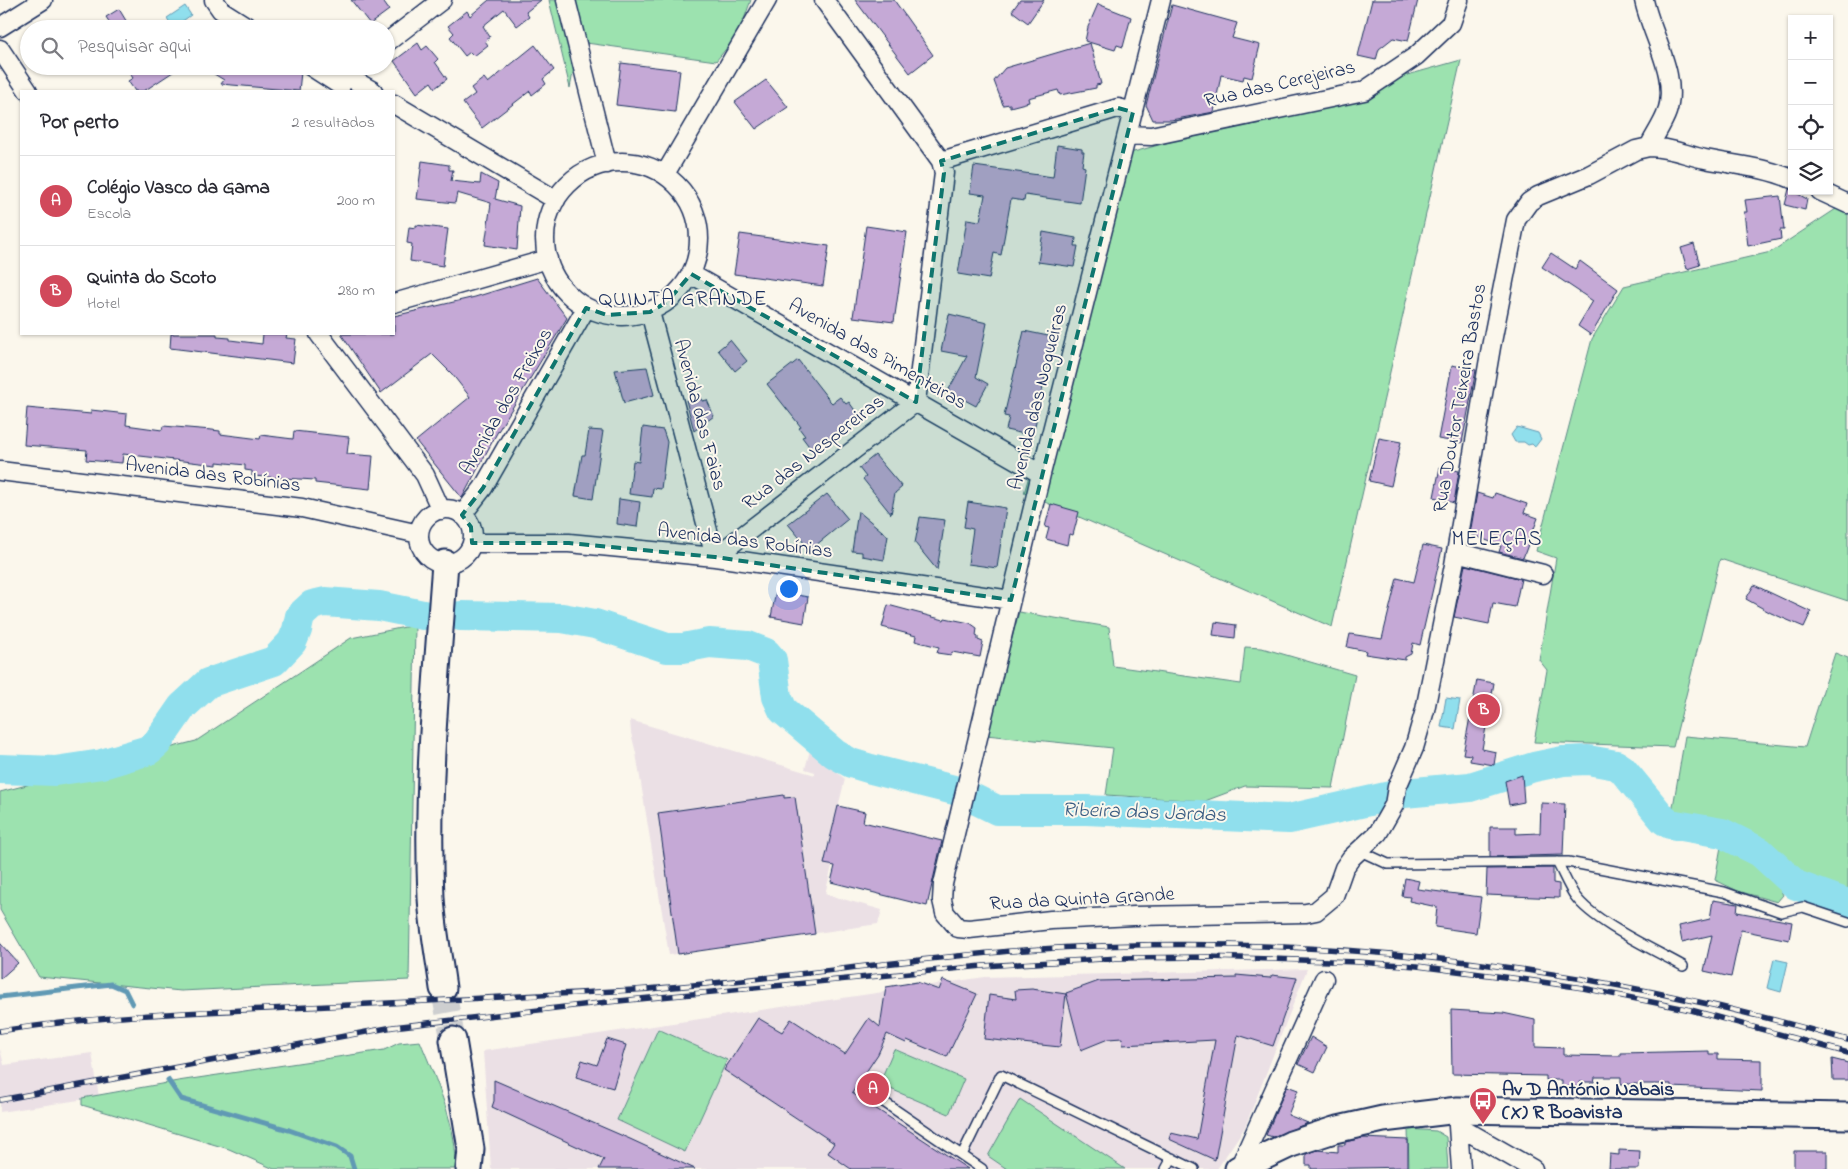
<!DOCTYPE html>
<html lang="pt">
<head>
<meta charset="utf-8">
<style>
	body { margin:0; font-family:"Indie Flower",sans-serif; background:#f2f2f3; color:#2b2b33 }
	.controls { position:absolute; right:15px; top:15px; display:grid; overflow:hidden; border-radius:0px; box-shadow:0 1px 4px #0004 }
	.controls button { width:45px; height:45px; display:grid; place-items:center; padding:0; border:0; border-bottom:1px solid #e1e1e2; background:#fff; color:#2b2b33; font:25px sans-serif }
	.you { position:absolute; left:788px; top:588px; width:18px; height:18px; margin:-12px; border:4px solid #fff; border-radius:50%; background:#1a73e8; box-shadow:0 0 0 8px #1a73e833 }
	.badge { display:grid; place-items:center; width:32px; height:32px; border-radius:50%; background:#d1495b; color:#fff; font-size:16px; font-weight:700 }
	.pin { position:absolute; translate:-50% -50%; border:2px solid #fff; box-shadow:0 1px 5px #0006 }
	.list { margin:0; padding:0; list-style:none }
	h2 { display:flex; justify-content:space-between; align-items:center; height:65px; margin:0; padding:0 20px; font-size:21px }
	h2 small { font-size:16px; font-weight:400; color:#7c7c81 }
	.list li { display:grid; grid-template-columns:32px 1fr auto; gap:15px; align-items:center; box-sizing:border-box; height:90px; padding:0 20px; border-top:1px solid #e1e1e2 }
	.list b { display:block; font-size:19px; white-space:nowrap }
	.list p { margin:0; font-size:16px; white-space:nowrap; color:#7c7c81 }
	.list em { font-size:16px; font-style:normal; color:#7c7c81 }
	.icon { flex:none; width:28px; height:28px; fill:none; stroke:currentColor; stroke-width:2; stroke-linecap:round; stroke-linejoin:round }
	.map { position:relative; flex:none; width:1848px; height:1169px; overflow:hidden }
	.search { position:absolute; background:#fff; box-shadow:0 1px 4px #0004; left:20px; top:20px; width:375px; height:55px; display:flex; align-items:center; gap:12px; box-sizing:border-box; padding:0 18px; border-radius:28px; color:#7c7c81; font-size:19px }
	.panel { position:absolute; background:#fff; box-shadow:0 1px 4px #0004; left:20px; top:90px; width:375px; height:245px; border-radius:0px }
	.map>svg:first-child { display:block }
</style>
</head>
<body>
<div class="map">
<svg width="1848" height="1169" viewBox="0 0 1848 1169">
	<rect width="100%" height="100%" fill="#fbf7ec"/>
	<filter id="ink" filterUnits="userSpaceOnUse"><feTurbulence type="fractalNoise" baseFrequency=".02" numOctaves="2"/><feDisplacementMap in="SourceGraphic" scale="10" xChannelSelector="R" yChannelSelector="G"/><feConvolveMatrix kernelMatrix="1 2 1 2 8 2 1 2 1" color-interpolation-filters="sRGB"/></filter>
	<g filter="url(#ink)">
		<!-- built -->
		<path fill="#ebe0e5" d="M630,720L815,775V772L805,769L810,750L845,779L824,863L832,866L825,894L882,910L878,924L669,955L636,753L631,733Z
			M1307,969L1245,1127L1217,1169H491L483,1051L985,977Z
			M0,1049L4,1065L92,1053L99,1097L0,1112Z"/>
		<!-- green -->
		<path fill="#9ce2af" stroke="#5c8886" d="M549,0H751L739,33L716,61L579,42L570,88Z
			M1461,60L1332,627L1024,493L1123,155Z
			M1836,209L1848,212V601L1720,559L1673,747L1534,742L1547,670L1539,660L1556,558L1536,551L1592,339L1624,286L1771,252Z
			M1019,612L1109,627L1113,666L1241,684L1245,647L1262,648L1355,675L1333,788L1245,786L1205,801L1106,795L1113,748L986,735Z
			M415,625L409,980L181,991L39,977L0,910V792L196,741L351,638Z
			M1835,653L1848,658V901L1806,884L1771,846L1747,832L1672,813L1685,736L1805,747Z
			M1722,841C1760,857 1765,858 1783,895L1777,902L1738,891L1715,880Z
			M658,1029L727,1060L685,1152L617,1120Z
			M420,1041C434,1075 460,1132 455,1169H274L229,1149L82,1105V1098L178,1081L384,1050L399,1043Z
			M894,1049L964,1079L949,1114L879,1084Z
			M1020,1099L1125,1169H1007L988,1156Z
			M1408,1129L1436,1131L1446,1137L1448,1169H1409Z"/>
		<!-- water -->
		<path fill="#90dfed" stroke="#6199b4" d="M185,6L191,15L173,28L167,18Z
			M1517,427L1538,433L1541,439L1535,447L1532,444L1528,445L1524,442H1515L1511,435Z
			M1446,698L1460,700L1455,729L1441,727Z
			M1774,959L1788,962L1781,992L1767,988Z"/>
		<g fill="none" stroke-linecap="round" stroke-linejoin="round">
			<!-- stream -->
			<path stroke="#6199b4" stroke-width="5" d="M0,997L111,984L125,990L132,1004
				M168,1080L181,1099L289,1130L337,1147L350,1156L354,1169"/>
			<!-- river -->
			<path stroke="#90dfed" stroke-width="30" d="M461,616L562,618L595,624L667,648H683L709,643L748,646L766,653L772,660L777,697L783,710L835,754L851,763L871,769L958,791L997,810H1086L1289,819L1404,793L1470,787L1534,767L1563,761L1588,760L1616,765L1622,769L1664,820L1670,824L1722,833L1760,852L1796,885L1848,904
				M0,769L55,771L102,764L149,750L157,743L182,707L208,683L274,661L292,642L297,630L300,616L312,605L325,602L379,606L423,615"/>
		</g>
		<!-- building -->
		<path fill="#c5a9d6" stroke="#1b2f5e" d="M351,0H382L389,10L370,24Z
			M489,0H541L526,12L529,17L517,26L504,9L483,26L490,37L485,41L488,45L474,56L470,52L465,56L450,37L454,33L448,26L467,11L470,16Z
			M855,0H894L933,55L910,73Z
			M1020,0H1044L1028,23L1012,11Z
			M1372,0H1418L1408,41L1393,38L1379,49L1376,60L1358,56Z
			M1098,4L1131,17L1123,47L1117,45L1115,50L1085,41L1088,27Z
			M1172,5L1237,23L1232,38L1260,45L1252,78L1244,76L1243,80L1221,75L1214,112L1171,120H1153L1146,105Z
			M119,9L131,29H114L106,17Z
			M418,43L422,50L427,46L438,59L435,62L447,79L435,88L431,82L417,93L394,61Z
			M1090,43L1101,84L1096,85V88L1060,95L1058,90L1028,98L1029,102L1010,107V104L1003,105L994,81L1005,68Z
			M535,45L554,70L543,79L546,84L532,95L530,91L482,128L463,103L475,94L471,88L484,78L488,83Z
			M621,63L680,70L675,112L616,105Z
			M135,66H182L144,91H135L128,81L133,78L128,71Z
			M201,66H270V69L301,72L299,91L221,84L224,80Z
			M766,80L788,107L756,129L735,102Z
			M1057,145L1082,149V152H1084L1082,166L1085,167L1080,203L1025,195L1024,201L1011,199L1001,255L994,253L989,279L958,274L967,219L980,221L985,195L970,193L974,166L1053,177Z
			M422,161L449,165V170H453L451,181L480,184L481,174L498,183L495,199L520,206L517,250L485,245L491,203L457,193L455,203L417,199Z
			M1789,189L1807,199L1805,210L1785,205Z
			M1780,196L1784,230H1780L1781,239L1748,246L1744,212H1747L1745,200Z
			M416,225L448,229L443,266L410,261L412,244L407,243L409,227L416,228Z
			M866,226L907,232L894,322L853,317Z
			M1043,232L1076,238L1075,246H1078L1074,267L1038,262Z
			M740,234L829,246L823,286L734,274Z
			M1694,244L1700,265L1687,269L1681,248Z
			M1551,253L1575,269L1580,261L1618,289L1591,335L1578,326L1593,301L1542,267Z
			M537,278L567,318L497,433L462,498L416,441L470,397L452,374L432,354L381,393L341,334H394V316L475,297Z
			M949,314L987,323L976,377L988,384L976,406L948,391L967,356L941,351Z
			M1024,331L1053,337L1033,436L1006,430L1009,417L1004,416Z
			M171,334H217V337L230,338V340L262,344L263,334H287L286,338L296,339L293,363L170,348Z
			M730,340L747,361L735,371L718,350Z
			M798,360L830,401L832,403L840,397L846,404L849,402L859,416L814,453L802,437L805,436L799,428L801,427L767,384Z
			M1452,365L1476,370L1462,443L1438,439Z
			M647,367L654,395L624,403L615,370Z
			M701,397L702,401L707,400L714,416L694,431L686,400Z
			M27,408L91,414V410L127,414L126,425L162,430L163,426L212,430L220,431V434L260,439L261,435L293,439L294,431L349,437L347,454L373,456L370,489L315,483V480L252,476V471L245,470V465L217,462V465L123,454L122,463L86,460L87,450L24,445Z
			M643,427L663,430L667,442L661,489L653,488L652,497L629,494L633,461L639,462Z
			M589,430L603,431L593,499L575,496L582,455H585Z
			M1379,438L1401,442L1391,486L1369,481Z
			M875,455L902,487L895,493L891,514L863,479L866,477L859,468Z
			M1440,467L1459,471L1454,503L1434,497Z
			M1477,493L1493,498L1495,493L1527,504L1524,513L1538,518L1523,558L1499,552L1501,546L1470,534Z
			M827,494L848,519L810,550L788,524Z
			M619,499L640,502L637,527L617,524Z
			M968,502L1006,508L997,568L968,564L973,529L964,527Z
			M1051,504L1079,512L1073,535L1069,534L1067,545L1046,539L1049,528L1045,527Z
			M858,511L888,536L884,560L862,556V552L852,551Z
			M920,517L945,520L937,570L915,543Z
			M1423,545L1442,549L1420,645L1413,643L1411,654L1405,657V660L1365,654L1366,651L1347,647L1350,634L1382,639L1397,578L1414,582Z
			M1465,565L1521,579L1515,607L1493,603L1489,624L1454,617Z
			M1754,585L1811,612L1804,627L1771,613L1746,599Z
			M776,591L808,597L804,623L771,617Z
			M888,605L944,620L945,618L970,623L977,628L976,636H978V640L983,642L980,657L952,652L951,655L937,653L939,647L915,641L916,636L882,627Z
			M1215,622L1236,625L1235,638L1213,635Z
			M1477,680L1494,683L1482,749L1496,752L1494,765L1470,761L1471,755L1463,754Z
			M1522,775L1524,802L1509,805L1505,781Z
			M784,795V798L795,797L815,934L678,954L658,813Z
			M1541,803L1565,804L1563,855L1490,857V827H1516V834L1540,833Z
			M838,806L865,812L863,822L942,841L927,906L831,882L835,866L824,864Z
			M1553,868V883L1559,884V898L1486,895L1487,869Z
			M1405,878L1419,881L1417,889L1481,897L1476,933L1435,927L1437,907L1409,901L1410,897L1402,896Z
			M1713,900L1738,904L1737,912L1792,922L1789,940L1741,930L1731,977L1704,971L1712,935L1682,942L1679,926L1710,919Z
			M0,943L18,963L0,979Z
			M1236,975L1270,978L1272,975L1297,978L1273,1046L1238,1035L1215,1160L1169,1139L1171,1133L1197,1139L1215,1040L1123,1045L1122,1038L1108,1039L1081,1050L1066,993L1099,981L1236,978Z
			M943,980L977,994L947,1057L907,1040L906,1043L887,1034L878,1054L852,1093L968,1169H851L828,1153L834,1143L724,1070L758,1018L782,1032L791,1019L845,1054L869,1018L880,1027L886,987L917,982L939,990Z
			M1032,989L1066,994L1060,1047L984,1039L989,995L1016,999L1015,990Z
			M1451,1010L1503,1013L1535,1020V1047L1563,1048V1055L1621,1056V1053L1709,1051V1054H1718V1059L1762,1060V1091L1671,1087V1084H1621V1077H1595L1594,1082H1580L1579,1087H1562V1080H1546V1076L1452,1074Z
			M1311,1037L1327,1047L1315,1072L1298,1064Z
			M607,1039L626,1045L613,1088L576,1077L582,1060L597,1065Z
			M1832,1059L1848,1063V1080H1833Z
			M494,1080L630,1139L695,1169H599L604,1159L492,1107L494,1101Z
			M1287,1086L1298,1090L1288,1115L1308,1123L1273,1137L1266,1135Z
			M1362,1138L1408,1140V1167L1311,1169V1165H1306V1154L1318,1150L1338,1152V1145H1345V1142Z
			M1619,1150L1640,1151L1639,1169H1609L1610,1154L1619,1155Z
			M1794,1151H1827V1169H1794Z"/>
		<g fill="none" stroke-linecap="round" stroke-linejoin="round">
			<!-- secondary-tunnel -->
			<path stroke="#cecfd0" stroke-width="25" stroke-dasharray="25 12" stroke-linecap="butt" d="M443,988L453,1040"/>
			<defs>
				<path id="lane" d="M1360,851L1388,864L1568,862L1724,892L1781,912L1803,907L1848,922
					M1557,862C1563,873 1568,886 1575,896C1595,923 1653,949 1683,966
					M878,1098L982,1169
					M962,1155L1001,1075L1194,1169
					M1166,1169L1172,1158"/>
				<path id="street" d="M214,0L221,10L251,29
					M566,0L607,164
					M1161,0L1041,474L943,884L942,900L945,913L958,928L969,929L1051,920L1134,916L1306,913L1316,911L1334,896L1344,868L1351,858L1378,833L1394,805L1397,787L1414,748L1425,710L1454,565L1491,347L1516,220L1529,202L1538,196L1589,175L1636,150L1649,147C1654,136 1663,124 1667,112C1679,76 1651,35 1644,0
					M0,27L43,0
					M386,43L442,0
					M0,49L28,91
					M310,66L341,86
					M345,75L373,91
					M394,104L556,200
					M1127,135L1151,136L1364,91L1416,56L1451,23L1459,0
					M1649,147C1669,147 1686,155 1705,159C1735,165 1764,167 1792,179
					M941,161L1118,108L1133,112
					M545 239a77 77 0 1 1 154 0a77 77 0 1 1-154 0Z
					M665,174L767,0
					M1820,191L1848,204
					M691,274L1041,474
					M394,303L548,259
					M650,312L715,557L916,402L944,173L941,161L824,0
					M319,334L425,475L441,510
					M0,471L302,508L419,534
					M419 536a27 27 0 1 1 54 0a27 27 0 1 1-54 0Z
					M462,515L483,488L586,308
					M472,543H569L715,557L1011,600
					M1456,552L1543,574
					M1458,1110V1126L1533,1169
					M1458,1126L1461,1169
					M1239,1168L1324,979"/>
				<path id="secondary" d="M443,988C439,958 433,928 431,898C426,786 437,674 445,563
					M453,1040L471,1149L469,1169
					M1238,1169L1291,1144L1334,1130L1383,1119L1458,1110L1848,1116"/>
			</defs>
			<!-- lane casing -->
			<use href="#lane" stroke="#1b2f5e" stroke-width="12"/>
			<!-- street casing -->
			<use href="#street" stroke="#1b2f5e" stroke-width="21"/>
			<!-- secondary casing -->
			<use href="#secondary" stroke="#1b2f5e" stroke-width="29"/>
			<!-- lane -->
			<use href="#lane" stroke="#fbf7ec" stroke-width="9"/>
			<!-- street -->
			<use href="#street" stroke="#fbf7ec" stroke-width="18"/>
			<!-- secondary -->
			<use href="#secondary" stroke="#fbf7ec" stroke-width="25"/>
			<defs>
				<path id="rail" d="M0,1031C96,1016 192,1012 289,1008C404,1002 519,997 634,990C765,981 894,960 1025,950C1303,931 1581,963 1848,1040
					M0,1100L393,1027L608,1002L983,966L1120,958L1208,957L1358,962L1417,966L1528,980L1583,988L1691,1010L1848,1053"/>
			</defs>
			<!-- rail casing -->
			<use href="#rail" stroke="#1b2f5e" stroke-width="5.5"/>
			<!-- rail -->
			<use href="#rail" stroke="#fbf7ec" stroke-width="4" stroke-dasharray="11" stroke-linecap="butt"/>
		</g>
	</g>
	<!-- marked area -->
	<path fill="#0f766e" fill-opacity="0.2" stroke="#0f766e" stroke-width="4" stroke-dasharray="10 6" stroke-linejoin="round" d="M1118,108L1133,112L1011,600L715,557L569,543H472L471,527L462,515L483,488L586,308L607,315L650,312L667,302L691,274L916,402L944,173L941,161Z"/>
	<!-- icons -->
	<defs>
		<symbol id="bus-pin" viewBox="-11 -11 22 30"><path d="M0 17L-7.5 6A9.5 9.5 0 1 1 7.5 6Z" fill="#d1495b" stroke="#fbf7ec"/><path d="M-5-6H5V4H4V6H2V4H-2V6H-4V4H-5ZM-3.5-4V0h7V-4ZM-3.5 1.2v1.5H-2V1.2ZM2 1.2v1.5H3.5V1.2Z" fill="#fff"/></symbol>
	</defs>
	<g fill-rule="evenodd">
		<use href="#bus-pin" x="1467" y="1085" width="32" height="43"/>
	</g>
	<g text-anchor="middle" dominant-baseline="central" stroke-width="4" stroke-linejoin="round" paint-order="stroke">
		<!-- street labels -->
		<g font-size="20" fill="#1b2f5e" stroke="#fbf7ec">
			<text transform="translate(1280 85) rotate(-13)">Rua das Cerejeiras</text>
			<text transform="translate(877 355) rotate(30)">Avenida das Pimenteiras</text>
			<text transform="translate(1039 397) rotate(-76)">Avenida das Nogueiras</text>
			<text transform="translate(1461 398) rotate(-80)">Rua Doutor Teixeira Bastos</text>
			<text transform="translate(507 402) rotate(-60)">Avenida dos Freixos</text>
			<text transform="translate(699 415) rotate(75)">Avenida das Faias</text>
			<text transform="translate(814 453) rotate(-38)">Rua das Nespereiras</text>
			<text transform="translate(213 476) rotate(7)">Avenida das Robínias</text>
			<text transform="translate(745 542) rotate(7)">Avenida das Robínias</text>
			<text transform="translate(1082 900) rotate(-3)">Rua da Quinta Grande</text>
		</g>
		<!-- poi labels -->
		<g font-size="20" font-weight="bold" fill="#1b2f5e" stroke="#fbf7ec" text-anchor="start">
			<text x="1502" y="1090">Av D António Nabais<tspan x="1502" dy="23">(X) R Boavista</tspan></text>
		</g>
		<!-- neighbourhood labels -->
		<g font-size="21" letter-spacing="1" fill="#1b2f5e" stroke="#fbf7ec">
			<text x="683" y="300">QUINTA GRANDE</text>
			<text x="1497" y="540">MELEÇAS</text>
		</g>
		<!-- water labels -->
		<g font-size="21" font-style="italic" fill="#385b82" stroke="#fbf7ec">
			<text transform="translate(1144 813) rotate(2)">Ribeira das Jardas</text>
		</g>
	</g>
</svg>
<div class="controls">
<button>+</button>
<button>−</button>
<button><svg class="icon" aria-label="locate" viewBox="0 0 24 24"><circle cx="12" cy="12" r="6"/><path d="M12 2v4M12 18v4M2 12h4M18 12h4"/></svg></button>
<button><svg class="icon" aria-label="layers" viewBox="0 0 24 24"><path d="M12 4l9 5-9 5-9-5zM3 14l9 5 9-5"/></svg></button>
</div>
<div class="you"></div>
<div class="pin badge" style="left:873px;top:1089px">A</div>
<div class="pin badge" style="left:1484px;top:710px">B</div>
<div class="search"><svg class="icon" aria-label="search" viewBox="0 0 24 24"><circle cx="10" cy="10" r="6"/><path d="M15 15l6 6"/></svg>Pesquisar aqui</div>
<section class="panel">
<h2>Por perto<small>2 resultados</small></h2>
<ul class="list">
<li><span class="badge">A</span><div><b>Colégio Vasco da Gama</b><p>Escola</p></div><em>200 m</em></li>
<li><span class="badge">B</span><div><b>Quinta do Scoto</b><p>Hotel</p></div><em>280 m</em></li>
</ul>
</section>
</div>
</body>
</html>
